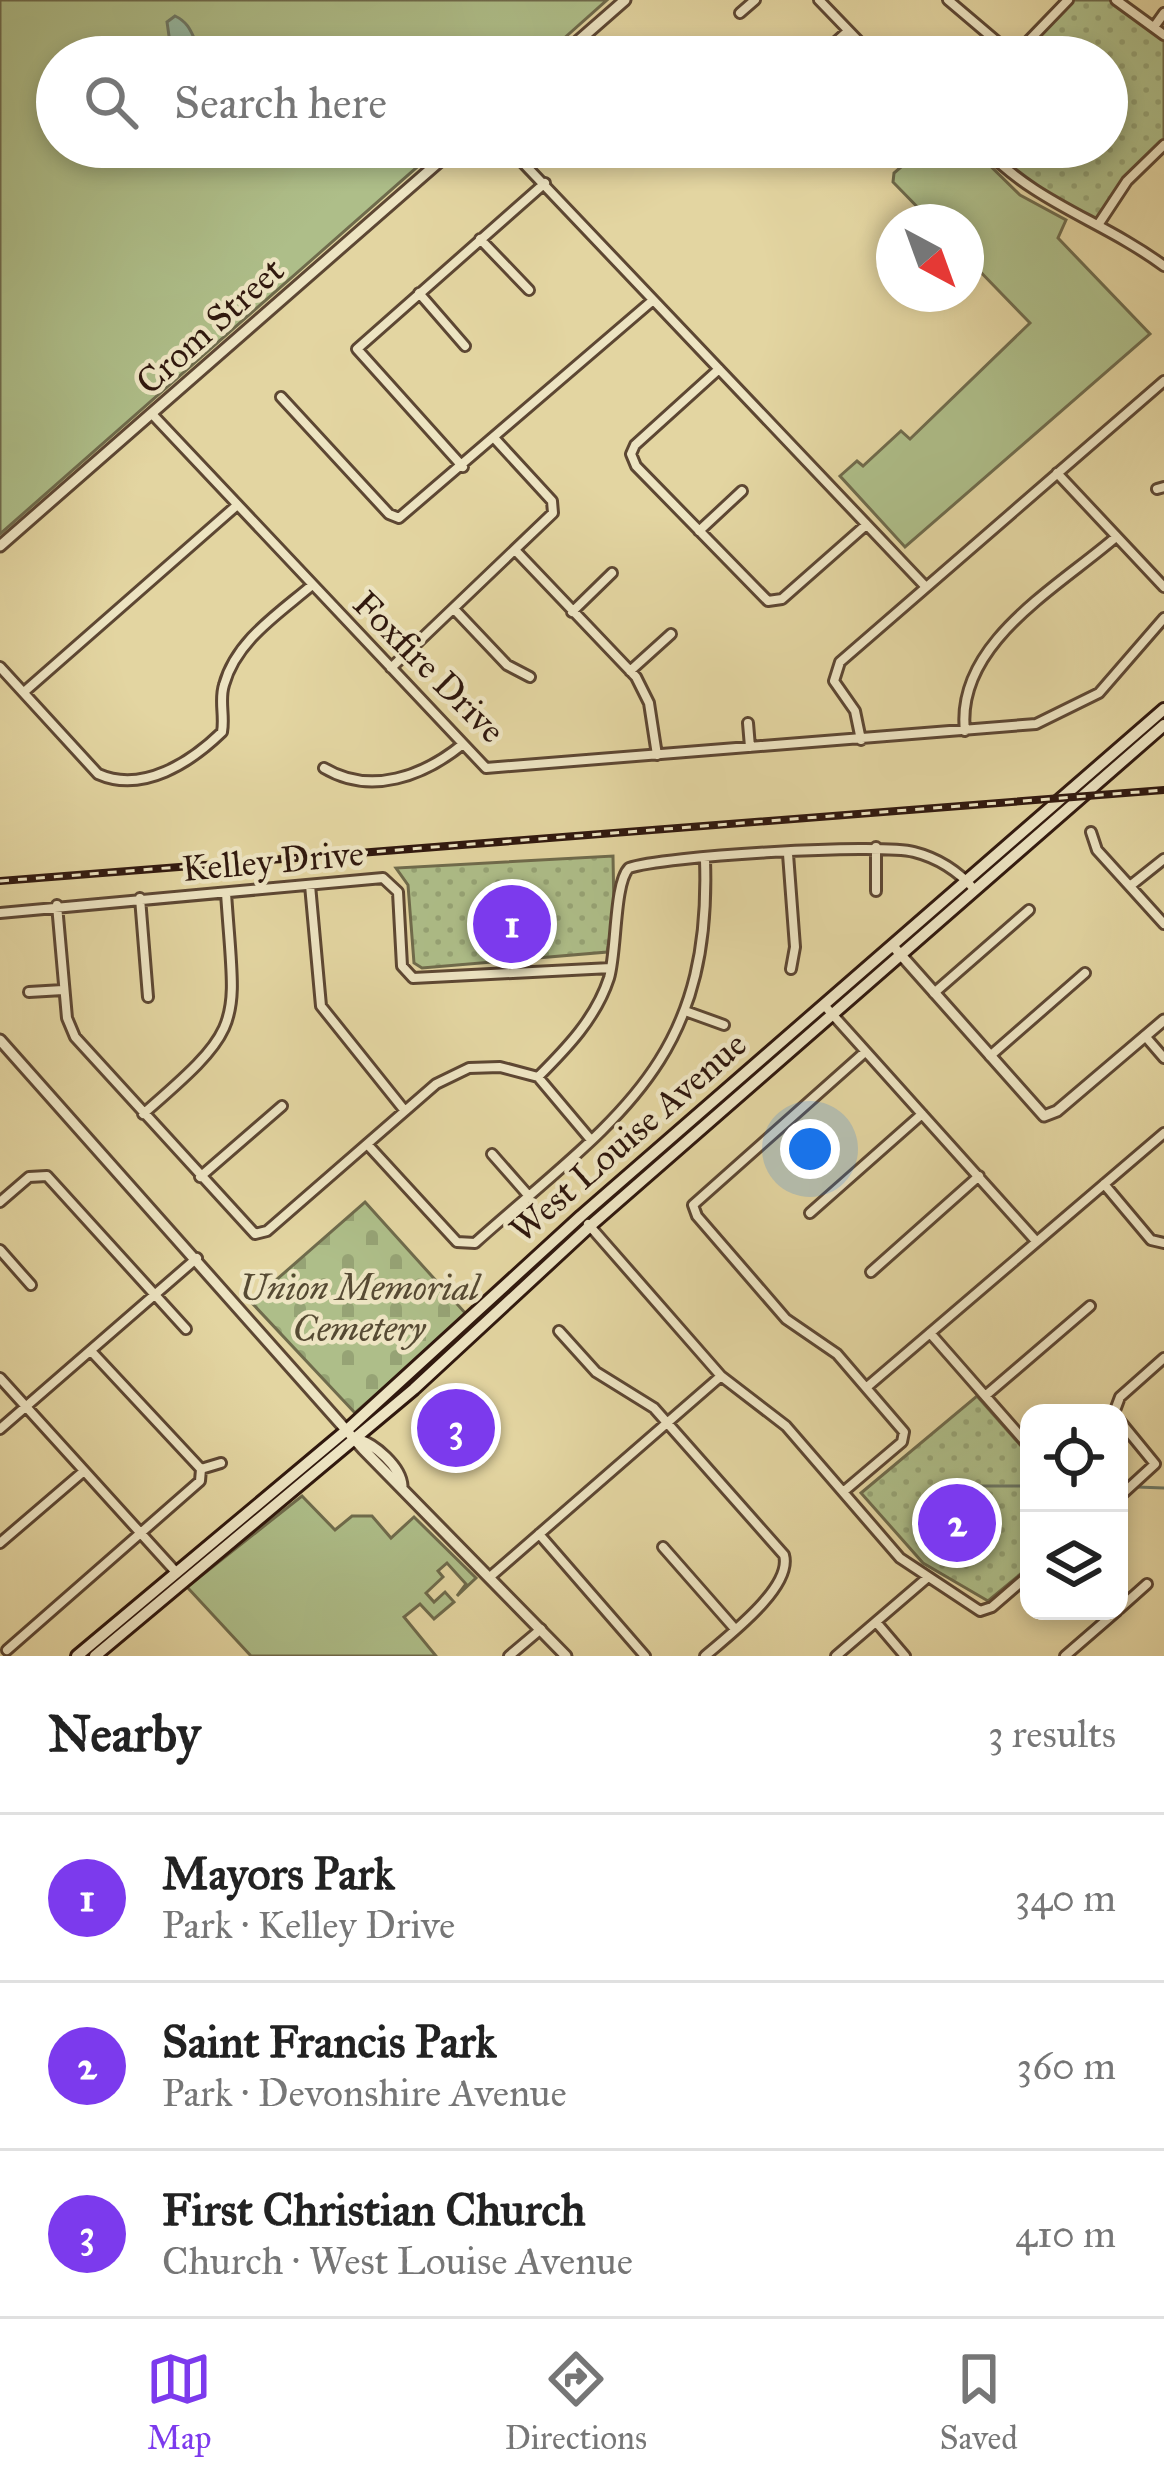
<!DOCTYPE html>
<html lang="en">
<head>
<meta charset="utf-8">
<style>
	body { margin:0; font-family:"IM FELL Great Primer",serif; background:#f2f2f2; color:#222 }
	.controls { position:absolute; right:36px; bottom:36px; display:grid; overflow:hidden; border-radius:24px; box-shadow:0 6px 18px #0003 }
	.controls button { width:108px; height:108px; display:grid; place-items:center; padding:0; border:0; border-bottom:3px solid #e0e0e0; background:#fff; color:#222; font:60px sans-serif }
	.compass { position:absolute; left:876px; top:204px; width:108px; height:108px; border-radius:50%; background:#fff; box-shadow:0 6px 18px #0003; rotate:139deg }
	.you { position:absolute; left:810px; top:1149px; width:42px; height:42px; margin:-30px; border:9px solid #fff; border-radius:50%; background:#1a73e8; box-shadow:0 0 0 18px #1a73e833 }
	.badge { display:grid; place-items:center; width:78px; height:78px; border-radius:50%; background:#7c3aed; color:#fff; font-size:39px; font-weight:700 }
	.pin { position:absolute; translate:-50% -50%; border:6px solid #fff; box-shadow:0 3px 12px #0006 }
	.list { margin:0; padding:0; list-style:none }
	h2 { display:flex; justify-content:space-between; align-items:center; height:156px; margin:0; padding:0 48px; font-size:51px }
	h2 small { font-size:39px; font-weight:400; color:#767676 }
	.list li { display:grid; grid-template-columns:78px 1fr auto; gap:36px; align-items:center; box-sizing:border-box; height:168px; padding:0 48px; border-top:3px solid #e0e0e0 }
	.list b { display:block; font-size:45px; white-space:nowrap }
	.list p { margin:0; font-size:39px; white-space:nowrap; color:#767676 }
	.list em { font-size:39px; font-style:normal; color:#767676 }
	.icon { flex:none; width:66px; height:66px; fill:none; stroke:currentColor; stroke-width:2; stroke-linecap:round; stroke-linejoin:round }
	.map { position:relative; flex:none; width:1164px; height:1656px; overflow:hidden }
	.search { position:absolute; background:#fff; box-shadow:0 6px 18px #0003; left:36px; right:36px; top:36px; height:132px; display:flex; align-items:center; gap:30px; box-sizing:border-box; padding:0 42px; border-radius:66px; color:#767676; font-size:45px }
	.sheet { height:660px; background:#fff }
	nav { display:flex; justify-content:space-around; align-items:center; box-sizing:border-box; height:168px; border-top:3px solid #e0e0e0; background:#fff; font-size:33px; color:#767676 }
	nav a { display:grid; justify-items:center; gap:6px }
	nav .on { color:#7c3aed }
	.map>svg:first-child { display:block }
</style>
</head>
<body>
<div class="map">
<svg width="1164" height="1656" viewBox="0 0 1164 1656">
	<defs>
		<pattern id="cemetery-stones" width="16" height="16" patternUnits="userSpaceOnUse" patternTransform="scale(3)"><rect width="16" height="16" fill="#aebe89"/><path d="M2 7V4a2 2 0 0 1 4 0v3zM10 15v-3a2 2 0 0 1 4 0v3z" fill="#96a375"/></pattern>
		<pattern id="park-dots" width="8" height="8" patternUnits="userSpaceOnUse" patternTransform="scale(3)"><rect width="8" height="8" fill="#aebe89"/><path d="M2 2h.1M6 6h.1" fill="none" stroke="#96a375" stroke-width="1.8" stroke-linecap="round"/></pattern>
		<pattern id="water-ripples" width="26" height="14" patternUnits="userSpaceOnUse" patternTransform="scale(3)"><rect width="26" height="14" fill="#96b9a2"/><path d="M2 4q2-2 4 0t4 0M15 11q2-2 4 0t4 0" fill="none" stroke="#829e8a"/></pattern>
	</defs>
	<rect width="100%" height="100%" fill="#e3d5a1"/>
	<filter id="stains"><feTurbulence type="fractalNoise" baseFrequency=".00167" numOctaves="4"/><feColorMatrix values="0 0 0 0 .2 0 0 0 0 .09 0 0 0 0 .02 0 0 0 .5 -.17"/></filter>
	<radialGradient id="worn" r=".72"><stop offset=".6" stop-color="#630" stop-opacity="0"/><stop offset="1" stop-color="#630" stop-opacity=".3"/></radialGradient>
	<!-- grass -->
	<path fill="#aebe89" stroke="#6f6b4c" stroke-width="3" d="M0,0H607L543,57H57V147H440L0,534Z
		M924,147H971L1020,195L1066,220L1058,238L1150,334L905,547L840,476L857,461L863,466L901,431L910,439L1030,323L966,257V222H932L893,182L894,173Z
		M302,1496L335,1530L352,1516H372L391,1538L414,1517L476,1578L457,1596L466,1584L447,1563L438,1571L443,1577L426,1593L434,1602L445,1592L454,1602L434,1619L420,1604L404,1617L436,1656H251L187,1587Z"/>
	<!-- cemetery -->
	<path fill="url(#cemetery-stones)" stroke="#6f6b4c" stroke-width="3" d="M365,1202L467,1315L355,1413L251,1302Z"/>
	<!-- park -->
	<path fill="url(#park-dots)" stroke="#6f6b4c" stroke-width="3" d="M1068,0H1116L1164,35V145L1127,181L1098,225L1018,183L983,147H1107V57H1013Z
		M613,856L614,912L607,952L422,968L414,963L408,885L396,868Z
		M977,1396L1029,1455V1567L988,1601L923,1563L861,1493Z"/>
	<!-- water -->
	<path fill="url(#water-ripples)" stroke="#6d7967" stroke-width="3" d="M175,16C197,26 191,48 209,57H172L167,22Z"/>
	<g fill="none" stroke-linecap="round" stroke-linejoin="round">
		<!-- stream -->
		<path stroke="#6d7967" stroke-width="3" d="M950,1486H1029
			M1137,1487L1164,1488"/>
		<defs>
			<path id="minor" d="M819,0L874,57
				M948,0L1014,56
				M1116,0L1164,35
				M740,13L755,0
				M1154,27L1164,13
				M1014,56L1068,0
				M819,57L847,32
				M508,147L925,586
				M983,147C1038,205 1102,220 1164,266
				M1098,225L1127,181L1164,145
				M480,239L529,290
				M419,293L465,346
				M719,369L635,445L631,454L636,466L768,601L782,599L866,525
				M281,397L389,514L399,518L652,301
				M152,414L486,768L1036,724L1099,693L1164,618
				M463,467L357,349L545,183
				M1057,473L1164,587
				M1157,489L1164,487
				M699,531L742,491
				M515,550L636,677L649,703L657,755
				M454,609L507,665L530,677
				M572,612L612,573
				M0,667L98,774C143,794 191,762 222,732C225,716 219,700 224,685C236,641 278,614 311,586
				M391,668L553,513L552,501L496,440
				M630,671L671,634
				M24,692L235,507
				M748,723L750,747
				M965,731C955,644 1057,588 1116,537
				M861,740L855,711L834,681L840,662L1164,381
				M324,768C371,796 424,776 463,744
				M1091,832L1097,850L1164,924
				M788,854L795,947L791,969
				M310,885L321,1006L405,1111
				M1130,886L1164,859
				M876,891V847
				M140,898L148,997
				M57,905L67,1018L75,1037L255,1234L267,1231L436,1084L469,1068L500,1067L538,1077L591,1140
				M0,913L383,878L398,892L402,966L413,978L611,968
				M29,992L63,990
				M934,993L1029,910
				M824,1005L1036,1241
				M688,1012L724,1025
				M1145,1036L1164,1058
				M990,1056L1085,973
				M538,1077C567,1048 596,1018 609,978C617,951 614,883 629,868C661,856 880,843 914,852C938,858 958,871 975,890
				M143,1114C248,1023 235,1027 226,893
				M367,1144L457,1242L475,1243C614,1119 712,1065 705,860
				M492,1154L528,1195
				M200,1177L282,1106
				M1104,1184L1151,1240L1164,1243
				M0,1202L29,1177L47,1176L186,1329
				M810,1213L922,1114
				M588,1224L721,1376L786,1426L900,1558L980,1611L992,1607L1029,1575
				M0,1250L31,1285
				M871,1272L979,1176
				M559,1331L596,1372L654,1408L784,1555C793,1587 728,1636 705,1656
				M930,1333L1029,1446
				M91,1351L201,1469
				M0,1378L175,1571
				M867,1387L1164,1133
				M985,1396L1090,1306
				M1114,1413L1120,1397L1164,1358
				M1119,1420L1155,1464L1119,1497
				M0,1429L197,1258
				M201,1469L221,1463
				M843,1492L902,1442L904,1432L837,1354L786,1319L697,1216L693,1205L865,1052
				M539,1534L645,1656
				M0,1543L84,1471
				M663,1547L735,1629
				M491,1576L721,1376
				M1119,1609L1147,1584
				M876,1622L905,1656
				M7,1650L200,1481L201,1469
				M509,1656L541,1629
				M836,1656L927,1578
				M1065,1656L1117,1611"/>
			<path id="tertiary" d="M560,57L625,0
				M0,546L456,147
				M893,946L1044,1116L1057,1111L1164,1020
				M0,1040L363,1449L566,1656
				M357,1439C375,1444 401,1467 402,1486"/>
			<path id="secondary" d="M77,1656L348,1429L581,1216L1164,709
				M95,1656L414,1389L590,1226L1164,725"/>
		</defs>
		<!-- minor casing -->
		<use href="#minor" stroke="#5d4733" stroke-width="14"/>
		<!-- tertiary casing -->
		<use href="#tertiary" stroke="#5d4733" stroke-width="15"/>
		<!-- secondary casing -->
		<use href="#secondary" stroke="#30180e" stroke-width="16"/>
		<!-- minor -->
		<use href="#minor" stroke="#ede4c2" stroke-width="8"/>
		<!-- tertiary -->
		<use href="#tertiary" stroke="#ede4c2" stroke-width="9"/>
		<!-- secondary -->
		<use href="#secondary" stroke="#ede4c2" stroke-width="10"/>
		<defs>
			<path id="rail" d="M0,881L1164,790"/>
		</defs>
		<!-- rail casing -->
		<use href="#rail" stroke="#30180e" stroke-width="8"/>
		<!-- rail -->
		<use href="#rail" stroke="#ede4c2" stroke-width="3" stroke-dasharray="9" stroke-linecap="butt"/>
	</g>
	<g text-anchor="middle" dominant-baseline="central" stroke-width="9" stroke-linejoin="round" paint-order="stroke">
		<!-- street labels -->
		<g font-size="36" fill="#30180e" stroke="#ede4c2">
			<text transform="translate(210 326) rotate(-42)">Crom Street</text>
			<text transform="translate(429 667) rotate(45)">Foxfire Drive</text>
			<text transform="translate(273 861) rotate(-5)">Kelley Drive</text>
			<text transform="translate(628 1137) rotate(-41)">West Louise Avenue</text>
		</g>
		<!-- park labels -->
		<g font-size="36" font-style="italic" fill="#564a33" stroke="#ede4c2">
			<text x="359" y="1288">Union Memorial<tspan x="359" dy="41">Cemetery</tspan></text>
		</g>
	</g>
	<rect width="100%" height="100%" filter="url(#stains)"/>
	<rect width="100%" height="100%" fill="url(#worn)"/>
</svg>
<div class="controls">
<button><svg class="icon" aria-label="locate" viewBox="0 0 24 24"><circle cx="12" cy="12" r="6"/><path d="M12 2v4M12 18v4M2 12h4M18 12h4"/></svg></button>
<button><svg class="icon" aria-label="layers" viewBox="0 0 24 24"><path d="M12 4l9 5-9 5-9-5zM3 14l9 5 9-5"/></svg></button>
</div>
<svg class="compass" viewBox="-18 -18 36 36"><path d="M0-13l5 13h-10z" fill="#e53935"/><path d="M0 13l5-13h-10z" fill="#767676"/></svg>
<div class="you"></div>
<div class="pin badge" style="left:512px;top:924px">1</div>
<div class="pin badge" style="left:957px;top:1523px">2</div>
<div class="pin badge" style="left:456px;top:1428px">3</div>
<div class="search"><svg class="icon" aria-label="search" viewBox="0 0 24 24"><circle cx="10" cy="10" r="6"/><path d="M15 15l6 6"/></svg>Search here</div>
</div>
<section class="sheet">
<h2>Nearby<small>3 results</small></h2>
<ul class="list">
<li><span class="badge">1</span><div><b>Mayors Park</b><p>Park · Kelley Drive</p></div><em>340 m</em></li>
<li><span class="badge">2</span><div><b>Saint Francis Park</b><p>Park · Devonshire Avenue</p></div><em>360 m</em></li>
<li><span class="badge">3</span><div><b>First Christian Church</b><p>Church · West Louise Avenue</p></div><em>410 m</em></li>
</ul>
</section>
<nav>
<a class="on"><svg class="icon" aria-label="map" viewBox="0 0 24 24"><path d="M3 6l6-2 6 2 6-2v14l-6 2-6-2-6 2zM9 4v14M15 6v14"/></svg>Map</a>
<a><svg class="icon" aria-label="directions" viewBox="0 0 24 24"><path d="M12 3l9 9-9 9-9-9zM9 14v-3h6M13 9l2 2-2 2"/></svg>Directions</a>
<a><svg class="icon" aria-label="saved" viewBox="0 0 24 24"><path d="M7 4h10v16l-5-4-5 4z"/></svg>Saved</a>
</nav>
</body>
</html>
